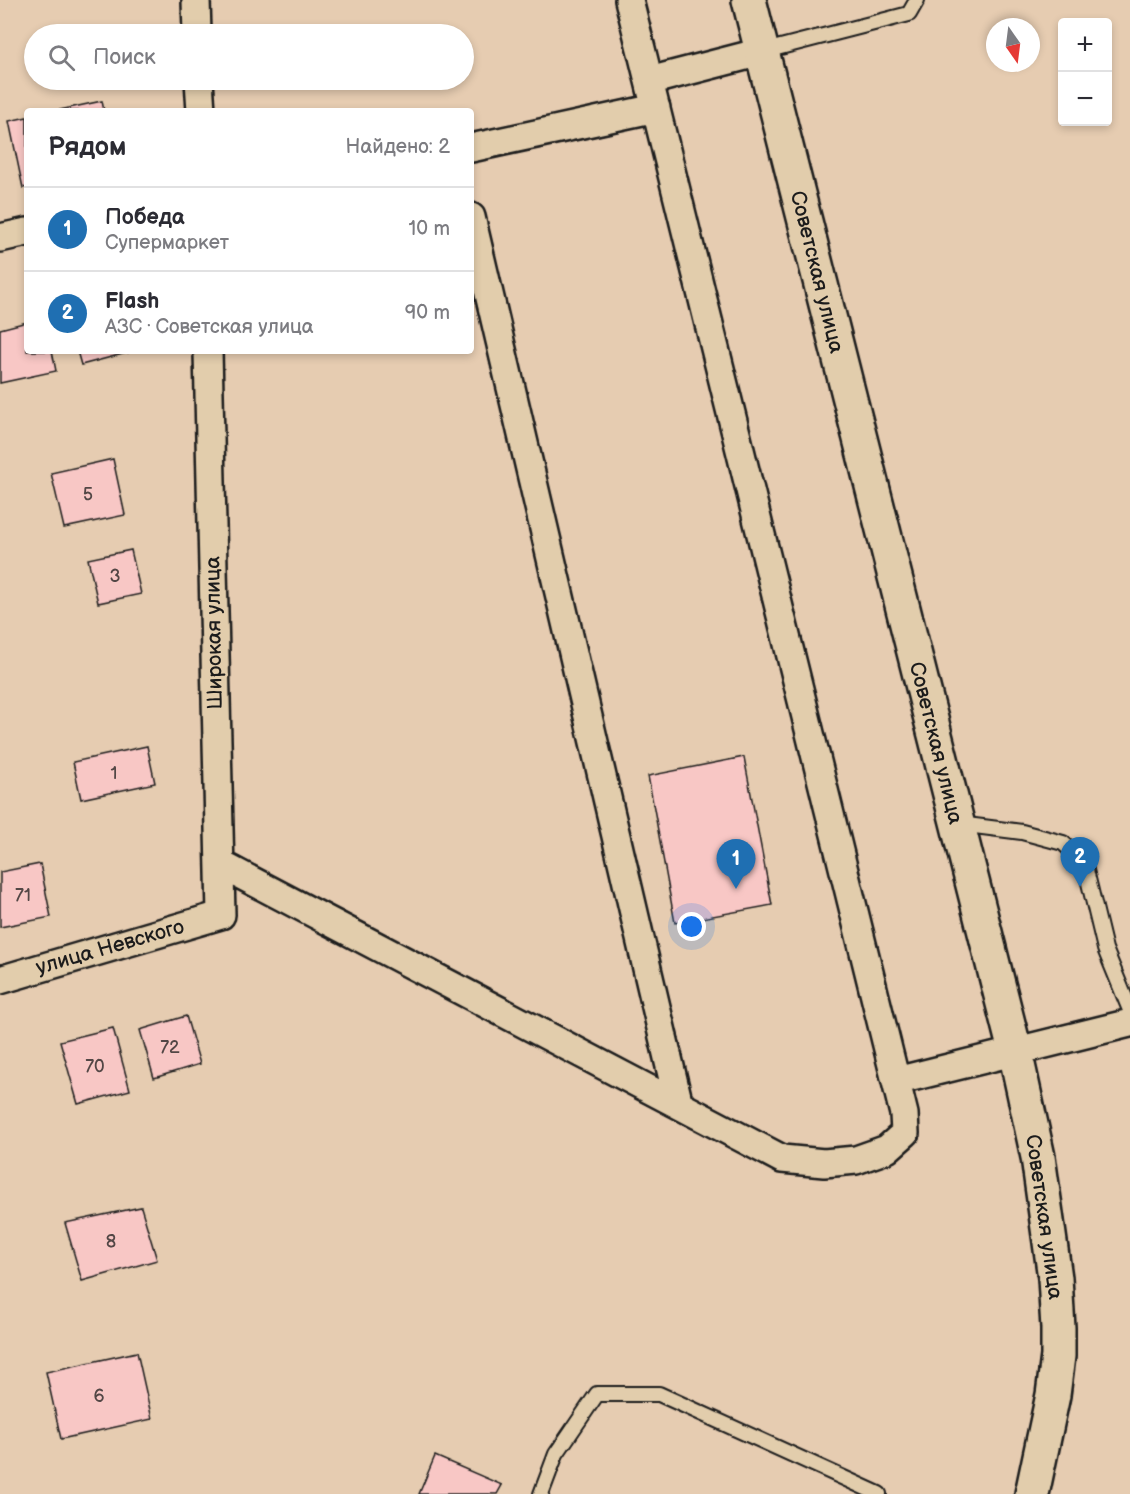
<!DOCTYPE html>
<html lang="ru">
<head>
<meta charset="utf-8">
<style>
	body { margin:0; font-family:"Balsamiq Sans",sans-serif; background:#f7f7f7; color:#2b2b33 }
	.controls { position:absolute; right:18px; top:18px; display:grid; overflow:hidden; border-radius:6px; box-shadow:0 3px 9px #0003 }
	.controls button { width:54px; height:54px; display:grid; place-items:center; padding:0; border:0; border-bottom:2px solid #e1e1e2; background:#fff; color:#2b2b33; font:30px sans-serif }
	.compass { position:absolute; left:986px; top:18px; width:54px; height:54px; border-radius:50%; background:#fff; box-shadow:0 3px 9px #0003; rotate:166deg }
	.you { position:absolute; left:692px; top:927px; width:21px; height:21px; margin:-15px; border:4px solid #fff; border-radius:50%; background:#1a73e8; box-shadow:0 0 0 9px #1a73e833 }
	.badge { display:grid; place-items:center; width:39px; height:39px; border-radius:50%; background:#1f6fb2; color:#fff; font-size:20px; font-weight:700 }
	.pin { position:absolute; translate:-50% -50px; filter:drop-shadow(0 2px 3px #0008) }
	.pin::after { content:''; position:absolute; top:32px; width:21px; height:18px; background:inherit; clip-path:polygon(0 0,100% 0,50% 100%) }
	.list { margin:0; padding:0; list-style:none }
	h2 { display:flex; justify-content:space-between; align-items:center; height:78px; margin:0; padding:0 24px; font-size:26px }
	h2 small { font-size:20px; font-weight:400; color:#7c7c81 }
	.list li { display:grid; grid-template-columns:39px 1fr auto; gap:18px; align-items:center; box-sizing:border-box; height:84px; padding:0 24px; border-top:2px solid #e1e1e2 }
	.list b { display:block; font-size:22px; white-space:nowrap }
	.list p { margin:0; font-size:20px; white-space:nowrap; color:#7c7c81 }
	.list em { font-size:20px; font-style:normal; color:#7c7c81 }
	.icon { flex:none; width:33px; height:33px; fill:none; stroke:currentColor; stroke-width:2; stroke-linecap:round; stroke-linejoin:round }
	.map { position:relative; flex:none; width:1130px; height:1494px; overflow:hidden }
	.search { position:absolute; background:#fff; box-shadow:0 3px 9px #0003; left:24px; top:24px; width:450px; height:66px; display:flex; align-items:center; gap:15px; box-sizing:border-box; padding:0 21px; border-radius:33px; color:#7c7c81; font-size:22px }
	.panel { position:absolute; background:#fff; box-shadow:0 3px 9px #0003; left:24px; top:108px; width:450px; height:246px; border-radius:6px }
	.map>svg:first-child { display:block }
</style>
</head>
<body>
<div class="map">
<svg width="1130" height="1494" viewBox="0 0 1130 1494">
	<rect width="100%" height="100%" fill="#e6ccb1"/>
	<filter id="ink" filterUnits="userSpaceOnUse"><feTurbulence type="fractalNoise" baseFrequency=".0167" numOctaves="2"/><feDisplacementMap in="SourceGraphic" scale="12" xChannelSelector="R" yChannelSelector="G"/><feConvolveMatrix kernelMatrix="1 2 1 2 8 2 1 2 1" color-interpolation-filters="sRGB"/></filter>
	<g filter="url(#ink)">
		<!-- building -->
		<path fill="#f8c7c5" stroke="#1c1c1c" stroke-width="1.5" d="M102,101L104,111H55Z
			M27,117V187L23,188L9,121Z
			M27,322V351H52L56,371L0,383V329Z
			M77,351H134L81,365Z
			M113,459L125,515L64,528L51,473Z
			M131,550L141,594L98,603L88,559Z
			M147,746L155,783L81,799L73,762Z
			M744,757L772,905L675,923L648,776Z
			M40,864L51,917L0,927V872Z
			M186,1016L200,1064L154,1078L140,1030Z
			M113,1028L130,1090L78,1104L60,1041Z
			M141,1207L157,1260L82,1281L65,1223Z
			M137,1352L152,1419L61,1439L46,1372Z
			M435,1456L502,1485L497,1494H419Z"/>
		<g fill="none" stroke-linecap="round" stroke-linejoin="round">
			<defs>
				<path id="service" d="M761,52L909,14L917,0
					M959,824L1022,832L1063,843L1084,862L1105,949L1130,1010
					M541,1494L556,1454L597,1394H659L879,1494"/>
				<path id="minor" d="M196,0L197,34
					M199,80L201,111
					M649,81L761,52
					M471,148L656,108
					M471,217L679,1105
					M0,238L27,232
					M220,864L782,1159L824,1163L856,1160L887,1149L905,1133L904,1114L629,0
					M0,980L221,915L208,351
					M896,1081L1130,1023"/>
				<path id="secondary" d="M749,0L1015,1051L1038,1157L1055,1278L1058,1328V1356L1053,1395L1032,1494"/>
			</defs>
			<!-- service casing -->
			<use href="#service" stroke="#1c1c1c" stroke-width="18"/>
			<!-- minor casing -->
			<use href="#minor" stroke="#1c1c1c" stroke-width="32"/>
			<!-- secondary casing -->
			<use href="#secondary" stroke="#1c1c1c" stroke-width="38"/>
			<!-- service -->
			<use href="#service" stroke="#e2cdac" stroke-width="14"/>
			<!-- minor -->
			<use href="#minor" stroke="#e2cdac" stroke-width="27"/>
			<!-- secondary -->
			<use href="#secondary" stroke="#e2cdac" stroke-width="33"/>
		</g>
	</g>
	<g text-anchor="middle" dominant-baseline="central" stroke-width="4.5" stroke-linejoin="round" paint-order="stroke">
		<!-- number labels -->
		<g font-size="18" fill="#534746">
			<text x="88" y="494">5</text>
			<text x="115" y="576">3</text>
			<text x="114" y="773">1</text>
			<text x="23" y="895">71</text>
			<text x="170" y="1047">72</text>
			<text x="95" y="1066">70</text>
			<text x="111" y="1241">8</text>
			<text x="99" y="1396">6</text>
		</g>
		<!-- street labels -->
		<g font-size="21" fill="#1c1c1c" stroke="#e2cdac">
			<text transform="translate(817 272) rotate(76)">Советская улица</text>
			<text transform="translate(214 633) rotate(-91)">Широкая улица</text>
			<text transform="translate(936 743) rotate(76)">Советская улица</text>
			<text transform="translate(110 947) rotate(-16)">улица Невского</text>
			<text transform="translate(1044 1217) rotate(82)">Советская улица</text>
		</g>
	</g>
</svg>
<div class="controls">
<button>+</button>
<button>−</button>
</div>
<svg class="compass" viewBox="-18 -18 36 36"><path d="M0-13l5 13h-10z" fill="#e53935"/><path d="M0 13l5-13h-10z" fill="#7c7c81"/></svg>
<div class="you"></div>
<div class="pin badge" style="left:736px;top:889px">1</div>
<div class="pin badge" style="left:1080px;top:887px">2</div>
<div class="search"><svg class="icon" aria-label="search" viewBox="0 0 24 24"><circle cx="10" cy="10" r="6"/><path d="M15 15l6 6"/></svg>Поиск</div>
<section class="panel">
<h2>Рядом<small>Найдено: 2</small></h2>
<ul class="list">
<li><span class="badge">1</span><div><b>Победа</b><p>Супермаркет</p></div><em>10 m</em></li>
<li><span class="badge">2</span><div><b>Flash</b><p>АЗС · Советская улица</p></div><em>90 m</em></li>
</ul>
</section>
</div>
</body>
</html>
